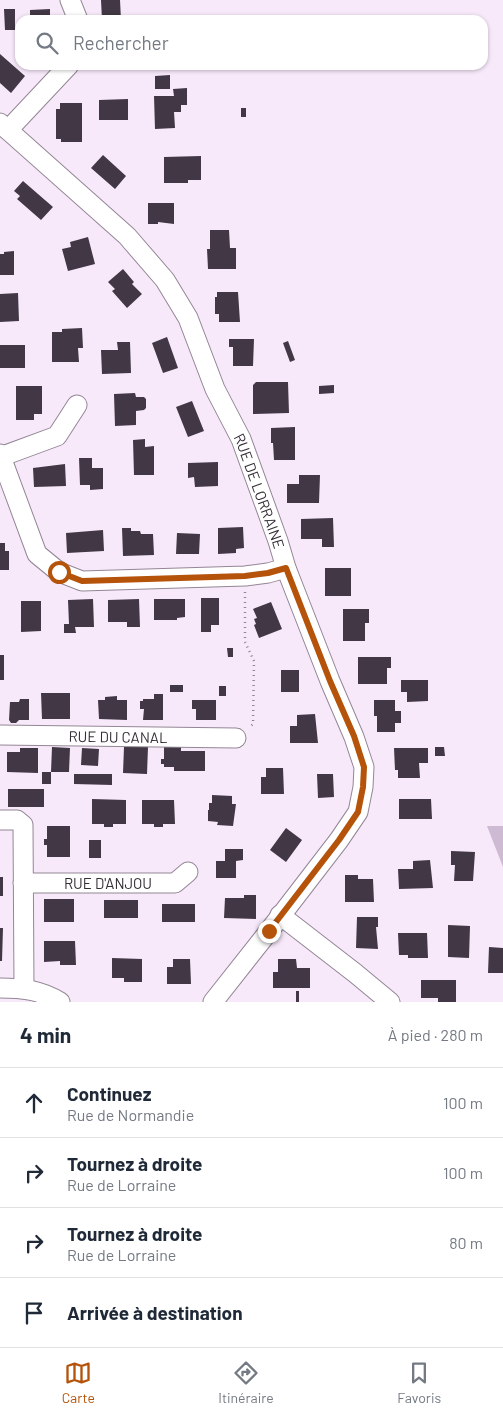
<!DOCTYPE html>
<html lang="fr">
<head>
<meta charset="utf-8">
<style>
	body { margin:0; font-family:Barlow,sans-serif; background:#f2f2f3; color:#1f2937 }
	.stop { position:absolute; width:15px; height:15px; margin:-11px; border:4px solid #b45309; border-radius:50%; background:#fff }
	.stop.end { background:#b45309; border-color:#fff; box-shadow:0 1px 5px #0008 }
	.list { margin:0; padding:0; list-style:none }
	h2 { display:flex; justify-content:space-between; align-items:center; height:65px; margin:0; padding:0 20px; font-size:21px }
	h2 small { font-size:16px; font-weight:400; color:#747a83 }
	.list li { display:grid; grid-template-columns:32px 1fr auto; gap:15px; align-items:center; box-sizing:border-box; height:70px; padding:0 20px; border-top:1px solid #e0e1e3 }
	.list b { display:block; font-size:19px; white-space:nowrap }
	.list p { margin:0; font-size:16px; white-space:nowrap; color:#747a83 }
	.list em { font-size:16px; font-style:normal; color:#747a83 }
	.icon { flex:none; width:28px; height:28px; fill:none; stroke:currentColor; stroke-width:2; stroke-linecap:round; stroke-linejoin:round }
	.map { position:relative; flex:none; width:503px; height:1002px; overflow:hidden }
	.search { position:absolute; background:#fff; box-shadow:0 1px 4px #0004; left:15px; right:15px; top:15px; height:55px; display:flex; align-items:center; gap:12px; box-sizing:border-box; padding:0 18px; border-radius:15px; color:#747a83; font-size:19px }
	.sheet { height:345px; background:#fff }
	nav { display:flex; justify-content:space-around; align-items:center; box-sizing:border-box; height:70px; border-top:1px solid #e0e1e3; background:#fff; font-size:14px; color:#747a83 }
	nav a { display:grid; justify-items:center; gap:2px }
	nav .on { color:#b45309 }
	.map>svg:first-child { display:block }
</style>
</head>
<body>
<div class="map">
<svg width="503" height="1002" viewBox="0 0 503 1002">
	<rect width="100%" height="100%" fill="#f7e9fa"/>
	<!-- green -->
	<path fill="#cfbad3" d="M487,826H503V867Z"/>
	<!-- building -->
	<path fill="#423744" d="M101,0H120L121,20H102Z
		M4,9H15V30H5Z
		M50,9V20H30V10Z
		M0,54L25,76L11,93L0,83Z
		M117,65H144V68L117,69Z
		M170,75V89H155V76Z
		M187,88V105H181V112H174L175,128L155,129L154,96H174L173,89Z
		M128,99V120H99V100Z
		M60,103H82V142H61V139H56V109H60Z
		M241,108H246V117H241Z
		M103,155L126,176L115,189L91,168Z
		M201,156V180H188V183H164V157Z
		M23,181L53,207L41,220L17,199L20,196L14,191Z
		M148,203H174V224L158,222V224H148Z
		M210,230H229L230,248H236V269H208L207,249H210Z
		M88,237L95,264L68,271L62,249L71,247L70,242Z
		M14,251V275H0V254H4V252Z
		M123,269L134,282L132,284L142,294L127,308L112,291L115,289L108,282Z
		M217,292H238L240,322H219V314H215V297H217Z
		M18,293L19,321L0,322V294Z
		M82,328L83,348H78L79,362H52V332H62V329Z
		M167,337L178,368L163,373L152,343Z
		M229,339H254L253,366H233V347H229Z
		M288,341L295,360L290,362L283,343Z
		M117,342H130L131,373L102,374L101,350H118Z
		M0,345H25V368H0Z
		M256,382H288L289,413L253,414V385Z
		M334,385V393L319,394V386Z
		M16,386H42V414H34V420H16Z
		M135,393L136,397H144L146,399V408L144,410L136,411V425L115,426L114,394Z
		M192,401L204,431L188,437L176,407Z
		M295,427V460H274L273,443H271V428Z
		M145,439V447L154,446V475H134L133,440Z
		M79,458H92V468H103V489L90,490V485H80Z
		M218,462V486L195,487L194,477L188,478V463Z
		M65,464L66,486L34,487L33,468Z
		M299,475H320L319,503H287V484H299Z
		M333,518L334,547H322V539H301V519Z
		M243,527L244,548L236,549V553L218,554V528Z
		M122,528H131V531H140L141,534H153L154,555L123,556Z
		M103,530L104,551L67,553L66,533Z
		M177,533L200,534L199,554H176Z
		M0,543H5V551H9V570H0Z
		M325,568H351V596H325Z
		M201,598H219V625H211V632H201Z
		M93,599L94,627H75L76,633H64V624H69L68,600Z
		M139,599L140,627H127V622H108V600Z
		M154,599H185V617L177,618V620H154Z
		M21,601H41V631L21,632Z
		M271,602L282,629L259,638L254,625L256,624L254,619L257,618L253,609Z
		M343,609H369V623H365V641H343Z
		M227,648H233V657H228Z
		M0,655H4V680H0Z
		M358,657H391V668H387V684H358Z
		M281,670H299V692H281Z
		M401,680H428V701L407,702V692H401Z
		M170,685H183V692H170Z
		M219,686H226V696H219Z
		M41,693H70V719H42Z
		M154,694H163V720H143L144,709H140V701H143V699H154Z
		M117,696V700H127V720L99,719L98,700H105V697Z
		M20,699H29V720H19L16,723H11L9,720L10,702H19Z
		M192,700H216V720H196V709H192Z
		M374,700H395V711H401V723H395V732H377V716H374Z
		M315,714L318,743H290V726H297V715Z
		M52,747L70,748L69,772H51Z
		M124,747H148L147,774L123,773Z
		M164,747H181V751H205V771H174V767H164V764H161V759H164Z
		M435,747H444L445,756H435Z
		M20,748H38V773L7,772V752H20Z
		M82,748L99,749L98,766L81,765Z
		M394,748H428V763H419L420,778H398V770H395Z
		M266,768H283L284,794H261V777H266Z
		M42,772H51V784H42Z
		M74,774H112V785L74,784Z
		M317,774H333L334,797L318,798Z
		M8,789H44V807H8Z
		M212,795L232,796V804H236L233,826L217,825L218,822L208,821V810H209V803H212Z
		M92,799L126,800V824H113V827H104V824H92Z
		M399,799H431L432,819H399Z
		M142,800H174L175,824H163V827H154V824H142Z
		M47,826H70V857H47V845H44V839H47Z
		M286,828L302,840L286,862L270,850Z
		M89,840H101V858H89Z
		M225,849H243V860L236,861V878H216V861H225Z
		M451,851L475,852L473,881H454L455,865H451Z
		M430,860L433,888L399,889L398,869H413V861Z
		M345,875H358V879H373L374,902H345Z
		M0,877H3V896H0Z
		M244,895H256V919L224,918L225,898H244Z
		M44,899H74V922H44Z
		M104,900H138V918H104Z
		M162,904H195V922H162Z
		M357,917H378V927H376L378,949L356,948Z
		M448,925L470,926L469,958L448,957Z
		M0,928H3L2,961H0Z
		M398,933H427L428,958H408V955H399Z
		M44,941H75L76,965H60V961L44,962Z
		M489,947L503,948V973H488Z
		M112,958L142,959V982H124V978H112Z
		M173,959H190L191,984H167V967H173Z
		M278,959H296L297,968H310V988H273V972H278Z
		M421,980H456V1002H438V998H421Z
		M296,991H299V1002H296Z"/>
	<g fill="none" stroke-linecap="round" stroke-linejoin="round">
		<defs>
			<g id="minor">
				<path d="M70,0L78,20"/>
				<path id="s1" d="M0,123L127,236L165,280L188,318L215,389L241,439L278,541L286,568L330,681L354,737L364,767L363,787L358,812L339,840L269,931L213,1002"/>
				<path d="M8,130L69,65"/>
				<path d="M0,454L37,554L59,572L82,581L245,576L268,573L286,568"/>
				<path d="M0,457L57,436L77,405"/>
				<path id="s2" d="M0,735L236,738"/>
				<path d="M0,820H17L23,825L24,989"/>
				<path id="s3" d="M23,883H175L188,872"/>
				<path d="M280,915L355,973L390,1002"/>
				<path d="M0,988C22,988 41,990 60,1002"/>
			</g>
		</defs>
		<!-- minor casing -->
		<use href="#minor" stroke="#938695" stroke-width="21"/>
		<!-- path -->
		<path stroke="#918793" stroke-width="2.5" stroke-dasharray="1 4" stroke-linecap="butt" d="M245,592V642L254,661L253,724L249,728"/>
		<!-- minor -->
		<use href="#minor" stroke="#fff" stroke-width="19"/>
	</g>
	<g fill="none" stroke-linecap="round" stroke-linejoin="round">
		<!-- route -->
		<path stroke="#b45309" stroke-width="6" d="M59,572L82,581L245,576L268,573L286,568L330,681L354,736L364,767L363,787L358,812L339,840L269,931"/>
	</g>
	<g text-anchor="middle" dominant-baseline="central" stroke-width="5" stroke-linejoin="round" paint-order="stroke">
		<!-- street labels -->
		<g font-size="15" fill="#332d34" stroke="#fff">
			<text stroke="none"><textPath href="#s1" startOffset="460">RUE DE LORRAINE</textPath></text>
			<text stroke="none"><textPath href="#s2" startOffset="118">RUE DU CANAL</textPath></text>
			<text stroke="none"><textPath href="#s3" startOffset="85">RUE D'ANJOU</textPath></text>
		</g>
	</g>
</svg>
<div class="stop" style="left:59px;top:572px"></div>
<div class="stop end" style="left:269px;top:931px"></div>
<div class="search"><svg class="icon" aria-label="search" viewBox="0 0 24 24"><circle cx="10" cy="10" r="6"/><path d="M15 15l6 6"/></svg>Rechercher</div>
</div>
<section class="sheet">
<h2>4 min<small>À pied · 280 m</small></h2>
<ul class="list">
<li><svg class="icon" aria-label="ahead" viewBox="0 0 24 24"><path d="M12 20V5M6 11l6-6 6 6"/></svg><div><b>Continuez</b><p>Rue de Normandie</p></div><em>100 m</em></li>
<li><svg class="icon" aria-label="right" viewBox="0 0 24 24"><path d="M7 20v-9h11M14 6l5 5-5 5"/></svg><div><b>Tournez à droite</b><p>Rue de Lorraine</p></div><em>100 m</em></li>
<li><svg class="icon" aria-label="right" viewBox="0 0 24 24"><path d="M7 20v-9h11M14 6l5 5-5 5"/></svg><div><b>Tournez à droite</b><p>Rue de Lorraine</p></div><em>80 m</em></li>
<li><svg class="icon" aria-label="arrive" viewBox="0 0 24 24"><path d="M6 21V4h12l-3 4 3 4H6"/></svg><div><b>Arrivée à destination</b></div></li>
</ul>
</section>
<nav>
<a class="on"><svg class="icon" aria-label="map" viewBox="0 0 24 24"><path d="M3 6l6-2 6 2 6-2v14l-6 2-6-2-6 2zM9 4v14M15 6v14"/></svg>Carte</a>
<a><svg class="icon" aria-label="directions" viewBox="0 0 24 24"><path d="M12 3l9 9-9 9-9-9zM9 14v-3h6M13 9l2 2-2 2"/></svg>Itinéraire</a>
<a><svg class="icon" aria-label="saved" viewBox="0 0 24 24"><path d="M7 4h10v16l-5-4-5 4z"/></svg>Favoris</a>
</nav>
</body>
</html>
